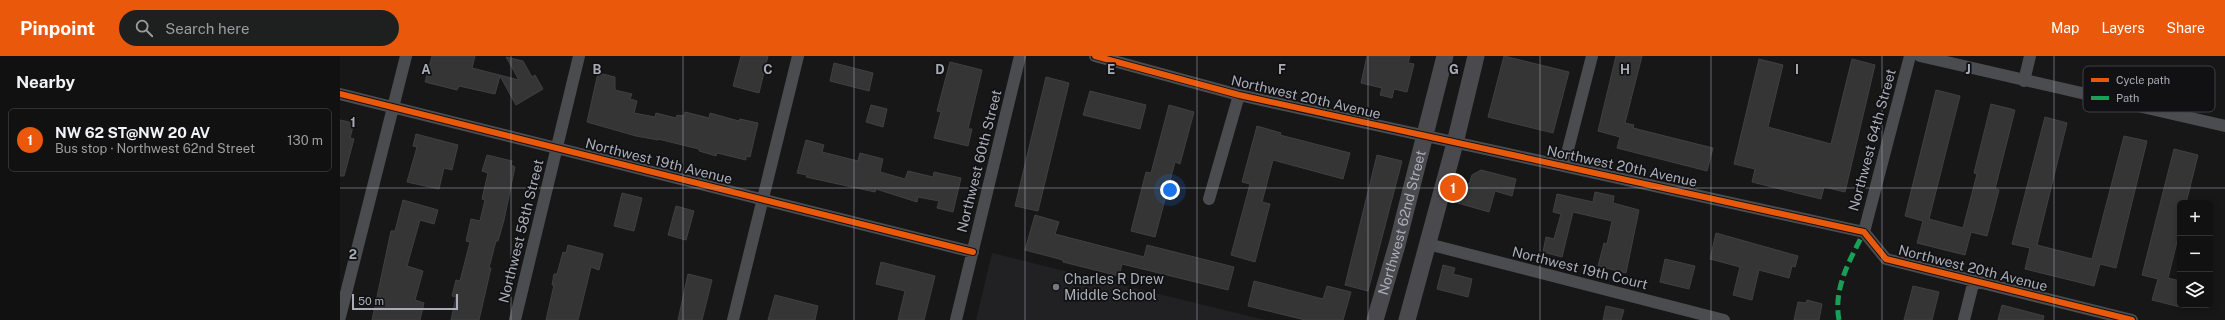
<!DOCTYPE html>
<html lang="en">
<head>
<meta charset="utf-8">
<style>
	body { margin:0; font-family:"Public Sans",sans-serif; background:#1e1f1f; color:#f1f3f6 }
	.controls { position:absolute; right:12px; bottom:12px; display:grid; overflow:hidden; border-radius:6px; box-shadow:0 2px 6px #0003 }
	.controls button { width:36px; height:36px; display:grid; place-items:center; padding:0; border:0; border-bottom:1px solid #303131; background:#111; color:#f1f3f6; font:20px sans-serif }
	.scale { position:absolute; left:12px; bottom:10px; width:106px; box-sizing:border-box; padding-left:4px; border:2px solid #a8adb8; border-top:0; font-size:11px; line-height:14px; white-space:nowrap; color:#a8adb8; -webkit-text-stroke:3px #111113; paint-order:stroke }
	.you { position:absolute; left:830px; top:134px; width:14px; height:14px; margin:-10px; border:3px solid #fff; border-radius:50%; background:#1a73e8; box-shadow:0 0 0 6px #1a73e833 }
	.badge { display:grid; place-items:center; width:26px; height:26px; border-radius:50%; background:#ea580c; color:#fff; font-size:13px; font-weight:700 }
	.pin { position:absolute; translate:-50% -50%; border:2px solid #fff; box-shadow:0 1px 4px #0006 }
	.list { margin:0; padding:0; list-style:none }
	h2 { display:flex; justify-content:space-between; align-items:center; height:52px; margin:0; padding:0 16px; font-size:17px }
	h2 small { font-size:13px; font-weight:400; color:#9c9d9f }
	.list li { display:grid; grid-template-columns:26px 1fr auto; gap:12px; align-items:center; box-sizing:border-box; height:64px; margin:0 8px 8px; padding:0 8px; border:1px solid #303131; border-radius:6px }
	.list b { display:block; font-size:15px; white-space:nowrap }
	.list p { margin:0; font-size:13px; white-space:nowrap; color:#9c9d9f }
	.list em { font-size:13px; font-style:normal; color:#9c9d9f }
	.icon { flex:none; width:22px; height:22px; fill:none; stroke:currentColor; stroke-width:2; stroke-linecap:round; stroke-linejoin:round }
	.map { position:relative; flex:none; width:1885px; height:264px; overflow:hidden }
	header { display:flex; align-items:center; gap:24px; box-sizing:border-box; height:56px; padding:0 20px; background:#ea580c; color:#fff }
	header strong { font-size:19px }
	nav { display:flex; gap:22px; margin-inline-start:auto; font-size:14px }
	.search { width:280px; height:36px; background:#1e1f1f; display:flex; align-items:center; gap:10px; box-sizing:border-box; padding:0 14px; border-radius:22px; color:#9c9d9f; font-size:15px }
	main { display:flex }
	aside { flex:1; background:#111 }
	.map>svg:first-child { display:block }
</style>
</head>
<body>
<header>
<strong>Pinpoint</strong>
<div class="search"><svg class="icon" aria-label="search" viewBox="0 0 24 24"><circle cx="10" cy="10" r="6"/><path d="M15 15l6 6"/></svg>Search here</div>
<nav><a>Map</a><a>Layers</a><a>Share</a></nav>
</header>
<main>
<aside>
<h2>Nearby<small></small></h2>
<ul class="list">
<li><span class="badge">1</span><div><b>NW 62 ST@NW 20 AV</b><p>Bus stop · Northwest 62nd Street</p></div><em>130 m</em></li>
</ul>
</aside>
<div class="map">
<svg width="1885" height="264" viewBox="0 0 1885 264">
	<rect width="100%" height="100%" fill="#171717"/>
	<!-- built -->
	<path fill="#212123" d="M652,197L925,264H636Z"/>
	<!-- building -->
	<path fill="#353536" stroke="#3f4043" d="M92,0H135L132,12L179,24L166,1L183,5L192,21L195,19L203,33L176,49L160,20L155,38L119,30L117,34L85,26Z
		M401,0H428L419,37L393,30Z
		M1027,0H1070L1068,7L1074,8L1067,36L1054,33L1052,42L1040,39L1042,32L1021,27Z
		M1164,0L1229,16L1213,77L1148,61Z
		M1276,0H1302L1285,67L1294,69L1293,72L1373,92L1367,115L1277,92L1280,81L1258,75Z
		M1419,3L1443,9L1428,71L1491,88L1512,3L1535,9L1505,136L1484,131L1481,143L1412,126L1415,113L1394,108Z
		M610,6L642,14L628,73H632L628,90L594,82L601,56L597,55Z
		M494,7L533,17L529,35L490,25Z
		M258,17L275,21V34L292,38L290,43L297,45L294,57L315,61L316,57L336,62L337,59L344,60L345,56L369,62L370,57L399,65L400,63L418,67L410,101L406,100V104L377,97L376,100L359,95V93L318,83V84L296,80L247,66Z
		M706,21L729,27L698,155L675,150Z
		M1596,34L1620,40L1589,163L1623,172L1637,118L1634,117L1651,48L1675,54L1655,133L1659,134L1647,180L1631,176L1625,199L1577,187L1583,165L1565,160Z
		M750,35L806,49L800,73L743,59Z
		M531,49L547,53L543,71L526,66Z
		M829,49L854,56L840,108L835,106L815,181L791,175L806,116L811,117Z
		M1705,61L1727,67L1697,189L1752,203L1784,80L1807,85L1776,212L1760,208L1754,230L1685,213L1690,192L1672,188Z
		M0,64L14,67L10,82L14,83L4,120H0Z
		M917,70L941,77L940,79L1010,97L1003,123L933,104L922,146L930,148L915,206L891,199L910,128L902,126Z
		M76,78L118,89L112,114L104,112L99,133L67,126L77,91L73,90Z
		M466,84L484,89L482,96L518,105L520,97L543,103L540,116L565,123L568,115L593,121L594,116L621,122L613,156L597,152L599,145L578,141L577,146L536,133L535,136L466,121L467,119L457,117Z
		M1834,93L1858,99L1846,147H1840V174L1828,222L1840,225V251L1812,244L1818,223L1802,219Z
		M147,99L172,105L171,109L175,111L164,164L158,185H156L149,212H151L139,264H111L116,241L112,240L116,224L120,225L130,186L126,185L131,163L140,165L145,144L142,143L148,117L142,115Z
		M1037,99L1062,105L1028,235L1005,229Z
		M1141,114L1176,123L1172,140L1155,135L1149,156L1111,145L1117,125L1129,128L1132,119Z
		M1255,136L1274,140L1273,147L1299,154L1286,217L1258,210L1264,187L1267,188L1272,165L1233,156L1222,201L1203,196L1206,181L1214,183L1221,158L1213,156L1217,138L1253,146Z
		M282,137L302,142L294,175L274,170Z
		M63,144L98,154L94,168L80,164L67,210L83,215L75,244L84,247L80,264H32L51,175H55Z
		M336,150L354,155L346,184L328,179Z
		M695,159L719,166L715,178L804,201L807,189L894,211L888,234L782,208L779,220L723,206V204L685,194Z
		M1376,177L1458,200L1455,211L1452,210L1449,222L1419,214L1412,244L1393,239L1400,211L1370,203Z
		M228,189L263,198L259,214L251,211L238,264H206L214,229H212L214,218H217L223,196L226,197Z
		M1325,203L1355,210L1349,233L1320,226Z
		M541,206L595,220L584,264H558L565,235L536,228Z
		M1103,209L1115,212L1113,218L1132,223L1128,241L1097,233Z
		M348,218L372,224L362,264H338Z
		M914,225L983,243L987,230L1011,236L1003,264H965L908,250Z
		M1573,230L1599,236L1592,264H1564Z
		M435,239L478,250L475,264H428Z
		M1467,244L1482,248L1479,264H1454L1458,246L1466,247Z
		M1662,249L1704,260L1703,264H1658Z
		M1266,250L1284,254L1281,264H1263Z"/>
	<g fill="none" stroke-linecap="round" stroke-linejoin="round">
		<!-- street -->
		<path stroke="#4b4c50" stroke-width="12" d="M755,0L899,39L1524,176L1546,203L1792,264
			M1580,0L1885,70
			M1684,25L1690,0
			M0,38L633,196
			M1224,109L1252,0
			M869,143L899,39
			M1524,176L1570,0
			M1088,188L1384,264
			M0,261L66,0
			M175,264L239,0
			M393,264L458,0
			M616,264L680,0
			M1624,264L1634,224"/>
		<!-- secondary -->
		<g stroke="#4a4a4e" stroke-width="17">
			<path id="s1" d="M1035,264L1057,189L1105,0"/>
			<path d="M1067,264L1115,87L1136,0"/>
		</g>
		<!-- quiet -->
		<path stroke="#1a9f57" stroke-width="5" stroke-dasharray="10 5" stroke-linecap="butt" d="M1499,264C1493,232 1510,204 1524,176"/>
		<defs>
			<path id="cycleway" d="M755,0L899,39L1524,176L1546,203L1792,264
				M0,38L633,196"/>
		</defs>
		<!-- cycleway casing -->
		<use href="#cycleway" stroke="#111113" stroke-width="8"/>
		<!-- cycleway -->
		<use href="#cycleway" stroke="#e8590c" stroke-width="6"/>
	</g>
	<!-- grid -->
	<path fill="none" stroke="#a8adb8" stroke-width="1" stroke-opacity="0.55" d="M171,0V264M343,0V264M514,0V264M685,0V264M857,0V264M1028,0V264M1200,0V264M1371,0V264M1542,0V264M1714,0V264M0,132H1885"/>
	<!-- markers -->
	<circle fill="#757880" stroke="#111113" stroke-width="1.5" cx="716" cy="231" r="4"/>
	<g text-anchor="middle" dominant-baseline="central" stroke-width="3.5" stroke-linejoin="round" paint-order="stroke">
		<!-- street labels -->
		<g font-size="14" fill="#a8adb8" stroke="#111113">
			<text transform="translate(966 41) rotate(13)">Northwest 20th Avenue</text>
			<text transform="translate(1532 84) rotate(-75)">Northwest 64th Street</text>
			<text transform="translate(319 105) rotate(14)">Northwest 19th Avenue</text>
			<text transform="translate(639 105) rotate(-76)">Northwest 60th Street</text>
			<text transform="translate(1282 110) rotate(12)">Northwest 20th Avenue</text>
			<text stroke="none"><textPath href="#s1" startOffset="101">Northwest 62nd Street</textPath></text>
			<text transform="translate(181 175) rotate(-76)">Northwest 58th Street</text>
			<text transform="translate(1240 212) rotate(14)">Northwest 19th Court</text>
			<text transform="translate(1633 212) rotate(14)">Northwest 20th Avenue</text>
		</g>
		<!-- poi labels -->
		<g font-size="14" fill="#a8adb8" stroke="#111113" text-anchor="start">
			<text x="724" y="223">Charles R Drew<tspan x="724" dy="16">Middle School</tspan></text>
		</g>
	</g>
	<!-- legend -->
	<rect x="1743" y="10" width="132" height="46" rx="6" fill="#111113" stroke="#3e4045" stroke-width="1"/>
	<rect x="1751" y="22" width="18" height="4" fill="#e8590c"/>
	<rect x="1751" y="40" width="18" height="4" fill="#1a9f57"/>
	<g font-size="11" fill="#a8adb8">
		<text x="1776" y="28">Cycle path</text>
		<text x="1776" y="46">Path</text>
	</g>
	<g font-size="13" text-anchor="middle" font-weight="bold" fill="#a8adb8" stroke="#111113" stroke-width="3.5" stroke-linejoin="round" paint-order="stroke">
		<text x="86" y="18">A</text>
		<text x="257" y="18">B</text>
		<text x="428" y="18">C</text>
		<text x="600" y="18">D</text>
		<text x="771" y="18">E</text>
		<text x="942" y="18">F</text>
		<text x="1114" y="18">G</text>
		<text x="1285" y="18">H</text>
		<text x="1457" y="18">I</text>
		<text x="1628" y="18">J</text>
		<text x="13" y="71">1</text>
		<text x="13" y="203">2</text>
	</g>
</svg>
<div class="controls">
<button>+</button>
<button>−</button>
<button><svg class="icon" aria-label="layers" viewBox="0 0 24 24"><path d="M12 4l9 5-9 5-9-5zM3 14l9 5 9-5"/></svg></button>
</div>
<div class="scale">50 m</div>
<div class="you"></div>
<div class="pin badge" style="left:1113px;top:132px">1</div>
</div>
</main>
</body>
</html>
